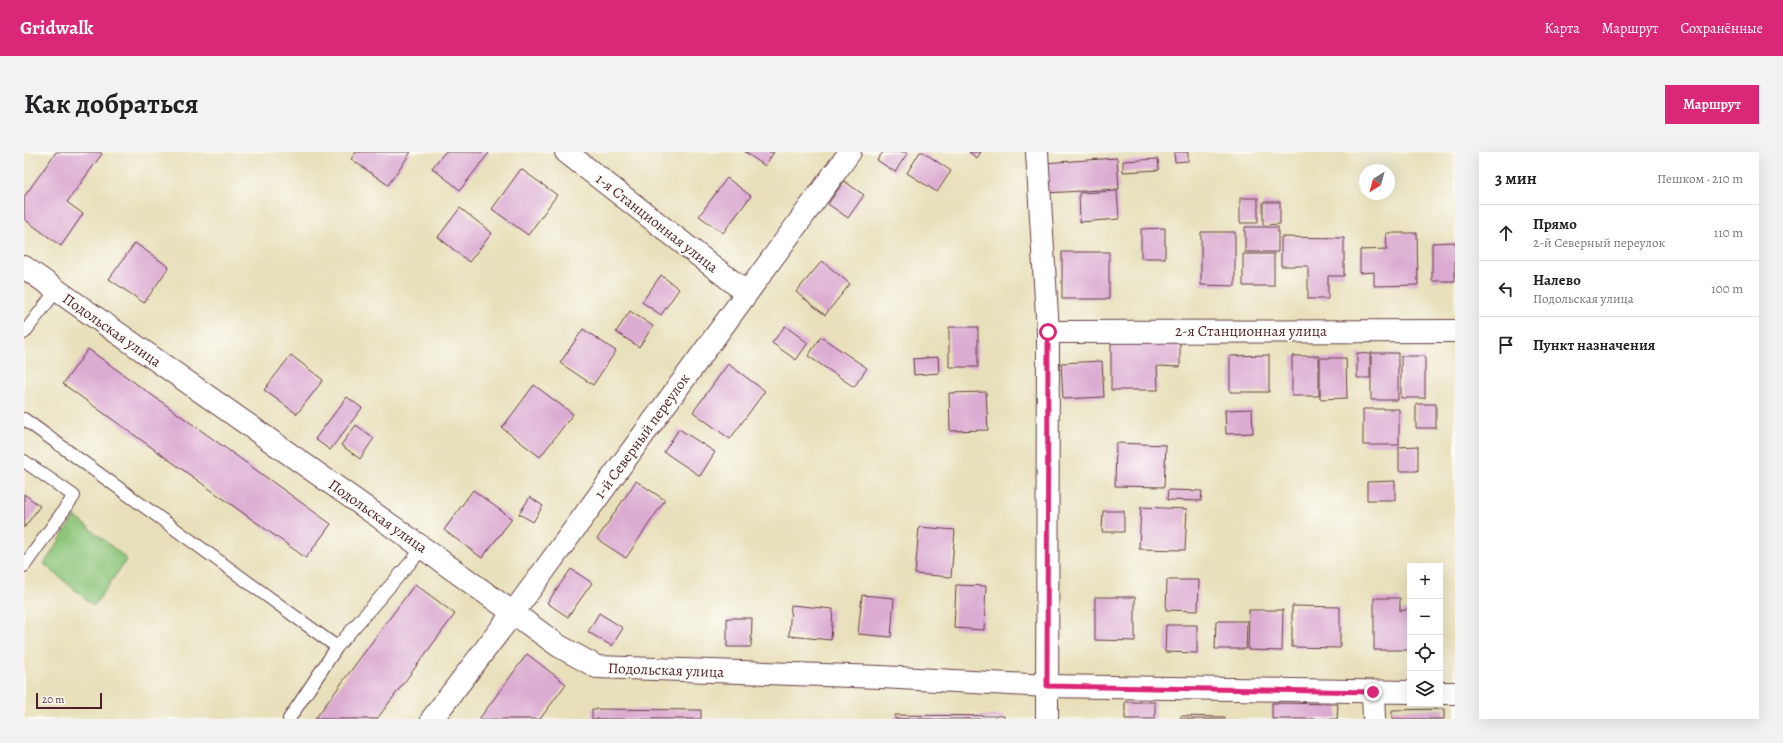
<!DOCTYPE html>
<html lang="ru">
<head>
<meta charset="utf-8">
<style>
	body { margin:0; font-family:Alegreya,serif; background:#f2f2f2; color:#202124 }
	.controls { position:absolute; right:12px; bottom:12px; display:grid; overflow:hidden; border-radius:0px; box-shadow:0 4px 16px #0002 }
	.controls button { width:36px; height:36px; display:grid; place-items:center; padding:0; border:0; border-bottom:1px solid #e0e0e0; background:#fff; color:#202124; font:20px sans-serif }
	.compass { position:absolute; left:1335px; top:12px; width:36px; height:36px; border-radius:50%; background:#fff; box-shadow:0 4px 16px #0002; rotate:216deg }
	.scale { position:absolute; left:12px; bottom:10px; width:66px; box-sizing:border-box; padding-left:4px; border:2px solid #4a1f2b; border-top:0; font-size:11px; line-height:14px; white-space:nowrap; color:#4a1f2b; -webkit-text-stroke:3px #fdfcf7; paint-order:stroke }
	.stop { position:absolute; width:12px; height:12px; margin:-9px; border:3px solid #db2777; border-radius:50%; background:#fff }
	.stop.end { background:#db2777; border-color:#fff; box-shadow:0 1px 4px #0008 }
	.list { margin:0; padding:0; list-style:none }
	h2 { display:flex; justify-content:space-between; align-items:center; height:52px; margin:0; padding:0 16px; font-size:17px }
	h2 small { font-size:13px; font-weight:400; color:#757577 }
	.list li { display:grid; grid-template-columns:26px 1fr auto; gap:12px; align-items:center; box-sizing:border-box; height:56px; padding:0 16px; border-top:1px solid #e0e0e0 }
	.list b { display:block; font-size:15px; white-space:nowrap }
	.list p { margin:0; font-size:13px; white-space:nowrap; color:#757577 }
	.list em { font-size:13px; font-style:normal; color:#757577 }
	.icon { flex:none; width:22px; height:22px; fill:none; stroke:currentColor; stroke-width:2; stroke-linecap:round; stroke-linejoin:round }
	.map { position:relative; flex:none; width:1431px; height:567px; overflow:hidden; border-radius:0px }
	header { display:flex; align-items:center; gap:24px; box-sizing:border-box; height:56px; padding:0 20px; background:#db2777; color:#fff }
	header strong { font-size:19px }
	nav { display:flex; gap:22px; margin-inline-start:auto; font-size:14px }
	.intro { display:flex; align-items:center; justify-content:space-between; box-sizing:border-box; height:96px; padding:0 24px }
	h1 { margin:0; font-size:28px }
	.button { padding:10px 18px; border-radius:0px; background:#db2777; color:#fff; font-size:14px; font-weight:700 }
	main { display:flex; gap:24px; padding:0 24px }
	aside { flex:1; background:#fff; border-radius:0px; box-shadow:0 4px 16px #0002 }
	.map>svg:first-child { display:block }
</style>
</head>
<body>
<header>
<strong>Gridwalk</strong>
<nav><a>Карта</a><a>Маршрут</a><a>Сохранённые</a></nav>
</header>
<div class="intro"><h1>Как добраться</h1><a class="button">Маршрут</a></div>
<main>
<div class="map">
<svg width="1431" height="567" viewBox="0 0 1431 567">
	<rect width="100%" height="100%" fill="#fdfcf7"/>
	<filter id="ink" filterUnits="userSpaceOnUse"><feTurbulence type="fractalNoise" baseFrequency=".025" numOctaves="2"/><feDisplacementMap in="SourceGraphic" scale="8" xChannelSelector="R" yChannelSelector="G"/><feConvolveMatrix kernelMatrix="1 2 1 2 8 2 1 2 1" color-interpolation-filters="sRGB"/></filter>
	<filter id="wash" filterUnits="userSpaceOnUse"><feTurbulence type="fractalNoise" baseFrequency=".012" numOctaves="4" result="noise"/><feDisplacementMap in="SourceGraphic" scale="16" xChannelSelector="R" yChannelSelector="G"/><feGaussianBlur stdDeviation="0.9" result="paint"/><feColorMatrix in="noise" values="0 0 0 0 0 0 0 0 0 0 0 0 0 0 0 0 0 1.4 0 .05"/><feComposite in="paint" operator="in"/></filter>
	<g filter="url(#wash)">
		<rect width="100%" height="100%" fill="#e8e0bb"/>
		<!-- green -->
		<path fill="#8cc579" stroke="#6b7252" d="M51,364L103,407L70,454L20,412Z"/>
		<g id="blocks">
			<!-- building -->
			<path fill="#dcabd2" d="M32,0H76L78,2L43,50L59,62L37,94L0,67V45Z
				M332,0H387L364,33L327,7Z
				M421,0H464L465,1L436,38L408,16Z
				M721,0H750L741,14Z
				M859,0H884L871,20L853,8Z
				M896,0H899L927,19L913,40L883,21Z
				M945,0H957L953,6Z
				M1150,0H1164V9L1151,10Z
				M1093,6L1095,37L1021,41L1019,11Z
				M1134,7L1135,18L1099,20V9Z
				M497,17L533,43L504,83L468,57Z
				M703,26L727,44L699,81L675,64Z
				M820,29L840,43L824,66L804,52Z
				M1093,39L1095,67L1056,70L1055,41Z
				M1216,46H1234V71H1216Z
				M1239,50H1256V72L1239,73Z
				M436,56L468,81L445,110L414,85Z
				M1221,75H1254V100H1221Z
				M1141,76V106H1117V77Z
				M1177,80H1211V134L1177,133Z
				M1362,81H1393L1394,133L1350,134V120L1336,121V98L1363,97Z
				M1257,85L1320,86V124H1304V147H1284V114H1257Z
				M1431,90V129H1408V91Z
				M111,91L145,115L120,151L85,127Z
				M1038,100H1085V147H1038Z
				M1219,102H1250V134H1219Z
				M798,109L826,132L801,163L772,140Z
				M637,123L655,137L637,163L618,150Z
				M606,159L629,174L615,195L592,180Z
				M761,174L784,191L772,208L748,191Z
				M925,175H954V215H925Z
				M559,177L592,199L569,233L536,211Z
				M797,185L843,216L830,235L784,204Z
				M1087,185H1156V215L1133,214L1134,238H1087Z
				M64,197L307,372L282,406L39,232Z
				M1333,201L1346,202V226H1333Z
				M1347,201H1374V248H1347Z
				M267,203L299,228L273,262L240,238Z
				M1245,203V240H1206V204Z
				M1268,204H1295V244H1268Z
				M1377,204H1401V246H1377Z
				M914,205L915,221L890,223L889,207Z
				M1296,206H1322L1323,246L1296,247Z
				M1078,209L1080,245L1039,247L1037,211Z
				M704,212L741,239L706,287L669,260Z
				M510,233L549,262L516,305L478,276Z
				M962,240L964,278L926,279L925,241Z
				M323,245L338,256L306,298L291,287Z
				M1392,252H1412V276H1392Z
				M1228,257L1229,281L1202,282L1201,258Z
				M1339,257H1375V293H1339Z
				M332,273L350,286L336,307L317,293Z
				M655,277L691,300L676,324L640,300Z
				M1092,291L1142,293L1140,335L1091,334Z
				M1394,294V319H1375V295Z
				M612,329L641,348L602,406L573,387Z
				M1371,329V348H1343V330Z
				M449,338L488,367L458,406L420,378Z
				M1144,338L1178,339L1177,349L1143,348Z
				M0,342L16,354L0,376Z
				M506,345L519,354L509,370L495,362Z
				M1117,355L1163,357L1161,398L1115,397Z
				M1079,359H1100V380H1078Z
				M895,375L931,378L927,425L891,422Z
				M547,417L568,431L544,465L523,451Z
				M1143,428H1175L1174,459L1142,458Z
				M391,432L431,462L353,567H291Z
				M932,433L962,434L960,478L930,476Z
				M838,443L870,446L867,485L834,482Z
				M1071,445H1111V489L1071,488Z
				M1350,446H1376V459L1386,457V498H1350Z
				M767,453L809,457L807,488L765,484Z
				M1268,454L1316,455V496L1268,495Z
				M1225,458H1259L1258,499L1224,498Z
				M575,461L599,476L588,494L564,480Z
				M703,466H728L727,495H703Z
				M1192,469H1223L1222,497H1191Z
				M1142,473H1173V501L1141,500Z
				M503,502L542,532L516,567H455Z
				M1101,550H1131V567H1101Z
				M1248,551L1314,552L1313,567H1248Z
				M568,557L677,558V567H568Z
				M1420,557V567H1368V558Z
				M871,563L980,564V567H871Z
				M1157,564L1201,565V567H1157Z"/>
		</g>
	</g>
	<g filter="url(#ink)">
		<use href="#blocks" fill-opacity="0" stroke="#623c41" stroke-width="1"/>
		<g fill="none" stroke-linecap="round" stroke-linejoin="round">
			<defs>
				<path id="lane" d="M0,181L32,139
					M0,267L313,495
					M0,309L50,344L0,414
					M265,567L313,495L399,396"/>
				<path id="street" d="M542,0L723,141
					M1013,0L1024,180L1023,567
					M0,115L399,396L535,494L573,515L857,525L1023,534L1386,540
					M1024,180L1431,179
					M1349,540L1350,567
					M1416,541H1431
					M408,567L489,461L826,0"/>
			</defs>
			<!-- lane casing -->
			<use href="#lane" stroke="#623c41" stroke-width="14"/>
			<!-- street casing -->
			<use href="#street" stroke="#623c41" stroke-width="24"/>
			<!-- lane -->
			<use href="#lane" stroke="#fff" stroke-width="12"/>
			<!-- street -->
			<use href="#street" stroke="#fff" stroke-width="22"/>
		</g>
	</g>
	<g fill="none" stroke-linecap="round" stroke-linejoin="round" filter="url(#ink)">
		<!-- route -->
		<path stroke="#db2777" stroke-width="5" d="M1024,180L1023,534L1349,540"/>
	</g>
	<g text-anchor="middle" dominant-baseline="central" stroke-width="4" stroke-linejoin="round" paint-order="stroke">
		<!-- street labels -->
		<g font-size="15" fill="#4a1f2b" stroke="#fdfcf7">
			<text transform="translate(633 71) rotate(38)">1-я Станционная улица</text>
			<text transform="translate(88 178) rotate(35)">Подольская улица</text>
			<text x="1227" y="179">2-я Станционная улица</text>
			<text transform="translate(618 284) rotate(-54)">1-й Северный переулок</text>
			<text transform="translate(354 364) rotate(35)">Подольская улица</text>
			<text transform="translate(642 518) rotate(2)">Подольская улица</text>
		</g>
	</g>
</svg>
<div class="controls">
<button>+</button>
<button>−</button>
<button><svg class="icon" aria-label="locate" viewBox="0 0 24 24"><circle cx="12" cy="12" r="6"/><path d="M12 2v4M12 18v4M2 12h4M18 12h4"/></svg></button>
<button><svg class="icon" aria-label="layers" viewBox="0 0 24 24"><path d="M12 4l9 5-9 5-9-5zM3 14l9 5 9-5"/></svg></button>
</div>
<svg class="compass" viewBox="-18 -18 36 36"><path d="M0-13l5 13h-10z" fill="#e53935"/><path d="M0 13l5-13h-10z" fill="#757577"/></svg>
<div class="scale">20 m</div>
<div class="stop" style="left:1024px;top:180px"></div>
<div class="stop end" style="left:1349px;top:540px"></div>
</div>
<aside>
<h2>3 мин<small>Пешком · 210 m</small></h2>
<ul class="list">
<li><svg class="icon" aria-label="ahead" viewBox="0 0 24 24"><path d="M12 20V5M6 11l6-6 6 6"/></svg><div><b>Прямо</b><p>2-й Северный переулок</p></div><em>110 m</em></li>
<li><svg class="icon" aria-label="left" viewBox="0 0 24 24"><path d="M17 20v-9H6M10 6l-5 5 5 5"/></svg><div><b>Налево</b><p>Подольская улица</p></div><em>100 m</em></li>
<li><svg class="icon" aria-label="arrive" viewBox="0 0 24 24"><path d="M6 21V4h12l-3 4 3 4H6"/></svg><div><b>Пункт назначения</b></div></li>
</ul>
</aside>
</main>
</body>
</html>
